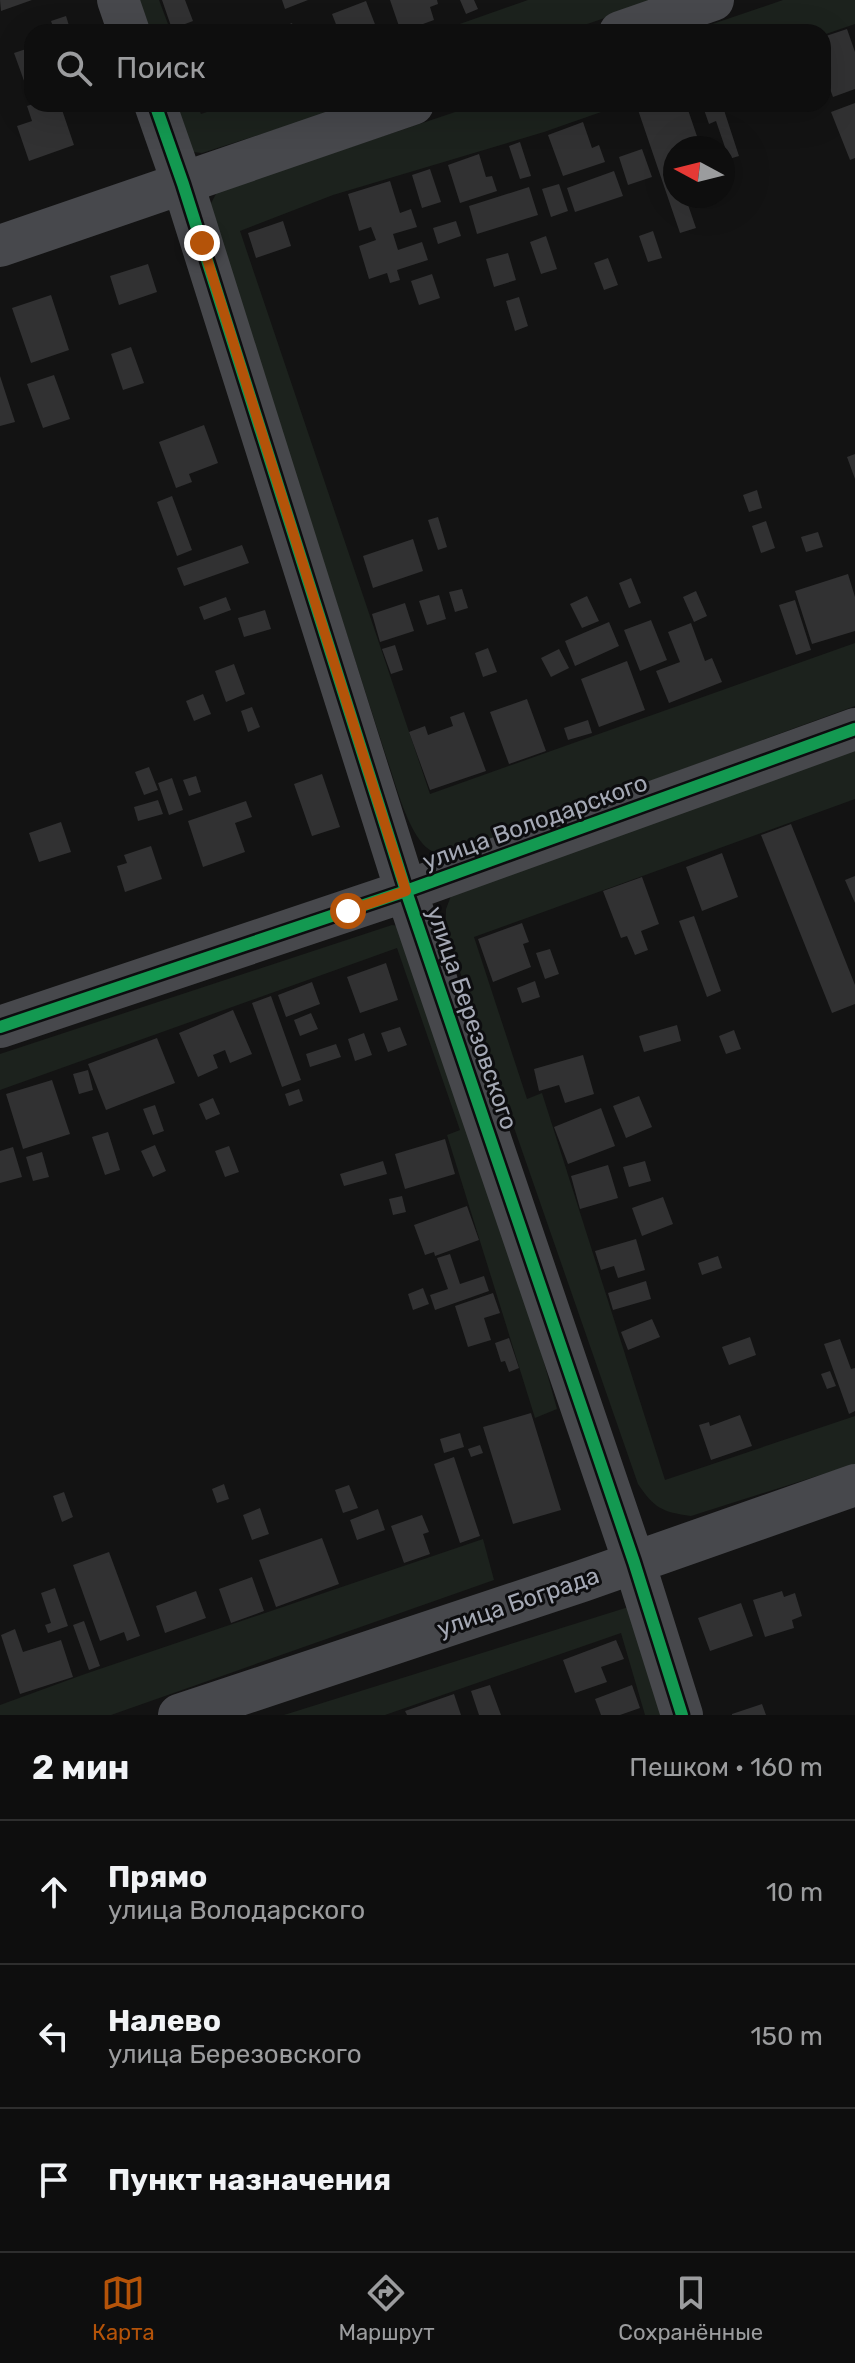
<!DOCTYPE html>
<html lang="ru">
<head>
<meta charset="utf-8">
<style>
	body { margin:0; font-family:Rubik,sans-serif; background:#1c1c1c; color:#f1f3f6 }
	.compass { position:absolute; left:663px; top:136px; width:72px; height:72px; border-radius:50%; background:#0e0e0e; box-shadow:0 8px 32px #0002; rotate:277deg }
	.stop { position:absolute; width:24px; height:24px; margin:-18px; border:6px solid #b45309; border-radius:50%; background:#fff }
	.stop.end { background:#b45309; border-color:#fff; box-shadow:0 2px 8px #0008 }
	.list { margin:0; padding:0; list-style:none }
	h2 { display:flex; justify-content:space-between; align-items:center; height:104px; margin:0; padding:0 32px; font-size:34px }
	h2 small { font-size:26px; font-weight:400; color:#9b9c9e }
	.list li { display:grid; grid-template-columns:52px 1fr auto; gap:24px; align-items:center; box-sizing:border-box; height:144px; padding:0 32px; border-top:2px solid #2e2e2e }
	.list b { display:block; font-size:30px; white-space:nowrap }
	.list p { margin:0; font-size:26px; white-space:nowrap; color:#9b9c9e }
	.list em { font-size:26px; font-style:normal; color:#9b9c9e }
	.icon { flex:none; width:44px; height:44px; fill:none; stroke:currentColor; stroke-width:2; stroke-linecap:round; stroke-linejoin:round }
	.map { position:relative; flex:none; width:855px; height:1715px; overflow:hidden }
	.search { position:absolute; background:#0e0e0e; box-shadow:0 8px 32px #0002; left:24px; right:24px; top:24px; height:88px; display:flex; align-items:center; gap:20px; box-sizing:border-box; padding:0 28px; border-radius:24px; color:#9b9c9e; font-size:30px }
	.sheet { height:536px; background:#0e0e0e }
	nav { display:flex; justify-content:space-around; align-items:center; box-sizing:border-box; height:112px; border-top:2px solid #2e2e2e; background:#0e0e0e; font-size:22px; color:#9b9c9e }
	nav a { display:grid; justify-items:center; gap:4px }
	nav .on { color:#b45309 }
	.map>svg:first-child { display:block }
</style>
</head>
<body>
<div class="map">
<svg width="855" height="1715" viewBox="0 0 855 1715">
	<rect width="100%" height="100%" fill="#131313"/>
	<!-- green -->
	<path fill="#1c221d" d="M132,0H159L171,32H144Z
		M528,0H657L564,32H437Z
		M783,0H855V24L823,35V32H689Z
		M169,104H197L201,114L231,104H356L202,153L193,152Z
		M479,104H624L544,132L333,195L240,231L430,794L855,643V706L468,848C458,851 448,855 437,853C410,847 395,780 386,756L209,207L217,192Z
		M855,739V799L474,937L527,1099L542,1093L665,1480L855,1416V1464L691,1516C662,1512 654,1508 638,1484L446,932V909L451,896Z
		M392,925L405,927L478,1126L557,1409L535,1418L447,1135L460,1130L397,948L0,1090V1054Z
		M483,1539L494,1580L111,1715H0V1705L85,1674Z
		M635,1605L669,1715H645L621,1633L385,1715H284Z"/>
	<!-- building -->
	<path fill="#313132" d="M0,0H32L1,11Z
		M162,0H185L193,21L172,29Z
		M282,0H308L285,9Z
		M390,0H437L438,4L430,7L434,20L401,32Z
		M460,0H474L478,9L466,14Z
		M366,1L378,32H339L332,14Z
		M66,16L71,32H55L51,21Z
		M292,23L295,32H270Z
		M847,29L855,52V89L833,97L823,70V37Z
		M32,47V103L14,53Z
		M855,103V158L850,160L831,112Z
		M33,104H60L74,145L29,161L17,126L32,121L27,106Z
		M636,104H686L701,148H675V196H685L696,228L680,233Z
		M702,104H722L739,156L729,159L716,121L709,124Z
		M583,122L592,148L599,145L605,162L563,176L548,135Z
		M520,142L531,176L520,179L509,146Z
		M642,149L652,177L628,185L619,157Z
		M479,154L486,177L492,176L497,191L460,203L448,165Z
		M430,169L441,202L422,208L412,175Z
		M614,171L623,196L575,212L567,188Z
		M390,181L400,213L411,209L417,227L393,234L398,250L422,242L428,260L397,270L400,280L390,283L387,273L369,279L359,246L376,240L371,227L359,231L348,194Z
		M559,184L568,211L551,217L542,189Z
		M529,187L538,215L477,234L469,206Z
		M283,221L291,246L256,258L248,233Z
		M456,221L461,236L438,244L433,228Z
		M653,231L662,258L648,262L639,236Z
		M546,236L557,269L541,274L530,242Z
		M508,253L516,280L494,287L486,259Z
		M608,258L618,285L604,290L594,263Z
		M148,264L157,292L119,305L110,276Z
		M432,274L440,298L419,305L411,281Z
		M51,295L69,350L31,363L12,308Z
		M519,297L528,326L515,331L506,301Z
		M131,347L144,383L123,390L111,354Z
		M54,375L70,419L43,428L27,384Z
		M0,376L15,422L0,426Z
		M204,425L218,463L189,474L192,482L176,488L159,442Z
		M855,454V479L847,457Z
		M757,490L762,508L749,512L743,495Z
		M172,496L192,550L177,556L157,502Z
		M438,517L447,547L438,550L428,520Z
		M766,521L775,548L761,553L752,526Z
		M818,532L823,547L806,552L801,537Z
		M413,539L423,571L373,588L363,556Z
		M242,545L249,563L184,586L177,568Z
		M848,574L855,597V631L812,644L795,591Z
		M631,578L641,603L629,608L619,583Z
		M462,589L468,608L455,612L449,592Z
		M696,591L707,616L694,622L683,597Z
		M439,595L446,619L427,625L419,601Z
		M587,596L599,621L582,628L570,604Z
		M226,597L231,610L204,620L199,607Z
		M795,600L811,650L796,655L779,605Z
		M405,603L414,631L380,642L372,614Z
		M265,610L271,629L244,637L238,618Z
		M651,620L667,660L640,671L624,630Z
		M609,622L619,646L575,666L565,641Z
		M691,623L705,661L712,658L722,682L669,703L656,671L680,662L668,632Z
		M395,645L403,670L391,674L382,649Z
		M488,648L497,672L483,677L475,653Z
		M559,649L569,668L551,677L541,658Z
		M627,661L645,710L599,727L581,679Z
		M234,664L245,694L226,702L215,671Z
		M203,694L211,714L194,721L186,701Z
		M527,699L546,751L509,764L490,712Z
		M252,707L260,727L248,732L241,711Z
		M464,712L486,771L430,790L409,732L425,726L428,735L453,726L450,717Z
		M588,720L592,733L568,740L564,728Z
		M149,767L158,790L144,795L135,772Z
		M322,774L340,827L312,836L294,784Z
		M196,776L201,792L189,796L183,780Z
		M172,778L183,810L169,815L158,783Z
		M158,800L163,814L138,821L134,807Z
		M246,801L252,817L235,823L245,852L203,867L188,821Z
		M61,822L71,852L39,862L29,833Z
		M791,824L855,985V1004L832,1013L761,835Z
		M151,846L162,879L125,892L117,866L127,863L124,855Z
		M722,853L738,897L702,911L686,867Z
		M855,876V903L845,880Z
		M642,877L659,924L641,931L648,950L635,955L627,936L621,938L603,891Z
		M694,916L721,991L707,997L679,921Z
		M522,923L529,942L523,944L531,967L493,982L478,939Z
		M550,949L559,974L545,979L536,953Z
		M386,963L398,1000L360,1013L347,977Z
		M535,981L540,997L522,1003L517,988Z
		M312,982L320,1004L286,1017L278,995Z
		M271,996L301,1080L282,1087L252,1003Z
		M233,1010L252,1054L230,1063L225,1050L213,1055L218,1068L198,1077L179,1033Z
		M311,1013L318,1029L300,1036L294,1020Z
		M677,1025L681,1041L644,1052L639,1036Z
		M400,1027L407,1045L388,1052L381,1033Z
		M734,1030L741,1049L726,1054L719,1036Z
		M364,1033L372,1055L355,1061L348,1039Z
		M157,1038L175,1083L106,1110L88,1064Z
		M336,1044L341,1057L310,1067L306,1054Z
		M583,1055L594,1094L565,1103L559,1085L539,1091L534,1069Z
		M88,1070L93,1090L79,1094L73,1074Z
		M52,1080L70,1134L23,1149L6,1094Z
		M299,1089L303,1101L289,1106L285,1094Z
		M639,1096L652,1127L626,1138L613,1106Z
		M213,1098L220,1114L206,1120L199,1104Z
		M155,1105L164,1131L153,1135L143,1109Z
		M601,1108L615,1146L568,1164L554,1127Z
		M108,1132L120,1170L105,1175L92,1137Z
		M445,1139L455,1174L405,1189L395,1154Z
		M155,1145L166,1171L153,1177L141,1151Z
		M229,1146L239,1172L225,1177L215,1151Z
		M13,1147L22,1177L0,1183V1151Z
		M42,1152L49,1177L33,1181L26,1157Z
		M383,1161L387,1174L344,1186L340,1174Z
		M645,1161L651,1181L629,1187L623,1167Z
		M608,1165L618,1198L580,1209L571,1176Z
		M402,1196L406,1212L393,1215L389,1199Z
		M663,1197L673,1224L642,1236L632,1208Z
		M467,1206L479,1240L435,1256L434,1252L425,1255L414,1225Z
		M636,1239L645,1270L618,1278L614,1266L601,1270L595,1251Z
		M450,1254L460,1284L484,1276L489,1291L435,1310L430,1295L448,1289L437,1258Z
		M718,1256L722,1268L702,1275L698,1263Z
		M646,1281L651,1299L613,1310L608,1293Z
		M423,1288L429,1304L413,1310L408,1294Z
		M493,1293L500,1313L484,1318L491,1340L468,1347L455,1306Z
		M652,1319L660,1337L628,1350L621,1332Z
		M750,1337L756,1355L729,1365L722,1347Z
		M509,1338L519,1368L509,1372L505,1361L501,1362L495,1343Z
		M840,1339L851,1369L855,1368V1411L849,1414L824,1344Z
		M830,1371L836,1386L827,1389L821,1374Z
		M531,1413L561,1510L513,1524L483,1427Z
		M740,1415L752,1446L711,1460L699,1425L709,1422L710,1426Z
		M460,1433L464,1447L444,1453L440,1439Z
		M480,1445L483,1453L471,1457L468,1449Z
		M454,1457L480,1536L460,1543L434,1464Z
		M224,1484L229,1499L217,1503L212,1489Z
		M349,1485L358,1508L343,1513L335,1490Z
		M64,1492L73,1517L62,1522L53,1496Z
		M260,1508L269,1534L252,1540L243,1515Z
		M378,1509L385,1530L357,1540L350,1520Z
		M422,1515L429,1532L423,1534L430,1554L404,1563L391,1526Z
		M322,1538L339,1584L276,1607L259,1560Z
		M109,1552L140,1636L127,1641L124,1632L100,1641L73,1565Z
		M252,1577L264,1611L231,1623L219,1589Z
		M55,1588L68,1626L48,1633L45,1625L51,1623L41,1593Z
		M196,1591L206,1618L165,1633L156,1606Z
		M782,1591L784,1597L795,1593L802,1616L792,1620L794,1628L765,1637L753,1600Z
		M741,1603L753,1636L710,1651L698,1618Z
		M84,1621L100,1666L89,1670L73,1625Z
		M15,1629L23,1652L61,1640L73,1677L20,1694L1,1635Z
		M616,1640L624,1659L601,1667L607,1682L575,1693L563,1660Z
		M490,1685L501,1715H479L471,1691Z
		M632,1685L640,1708L620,1715H601L595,1699Z
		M454,1694L461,1715H407L405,1711Z
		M762,1704L766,1715H732V1714Z"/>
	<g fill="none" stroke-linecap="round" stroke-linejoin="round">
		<!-- minor -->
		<path stroke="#47484c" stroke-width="42" d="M118,0L129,32
			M620,32L713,0
			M155,104L183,184L406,891L634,1562L682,1715
			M0,246L413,104
			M0,1027L406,891L855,729
			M179,1715L582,1581L855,1485"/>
		<defs>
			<path id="cycleway" d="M155,104L183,184L406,891L634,1562L682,1715
				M0,1027L406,891L855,729"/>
		</defs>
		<!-- cycleway casing -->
		<use href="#cycleway" stroke="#0d0d0f" stroke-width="17"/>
		<!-- cycleway -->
		<use href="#cycleway" stroke="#139951" stroke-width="12"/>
	</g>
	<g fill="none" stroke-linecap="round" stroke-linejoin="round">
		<!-- route -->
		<path stroke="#b45309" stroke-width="10" d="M202,243L406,891L348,911"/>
	</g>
	<g text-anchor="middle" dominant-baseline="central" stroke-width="6" stroke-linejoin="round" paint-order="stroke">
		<!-- street labels -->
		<g font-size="24" fill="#a4a8b4" stroke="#0d0d0f">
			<text transform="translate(535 822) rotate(-20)">улица Володарского</text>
			<text transform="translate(472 1018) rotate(71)">улица Березовского</text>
			<text transform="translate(518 1602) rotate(-19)">улица Бограда</text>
		</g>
	</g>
</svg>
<svg class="compass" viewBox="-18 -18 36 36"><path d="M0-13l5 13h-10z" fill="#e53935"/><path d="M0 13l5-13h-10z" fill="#9b9c9e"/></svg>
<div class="stop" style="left:348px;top:911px"></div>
<div class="stop end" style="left:202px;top:243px"></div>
<div class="search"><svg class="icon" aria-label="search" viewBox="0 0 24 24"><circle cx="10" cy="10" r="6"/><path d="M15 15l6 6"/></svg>Поиск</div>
</div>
<section class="sheet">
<h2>2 мин<small>Пешком · 160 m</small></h2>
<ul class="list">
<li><svg class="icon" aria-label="ahead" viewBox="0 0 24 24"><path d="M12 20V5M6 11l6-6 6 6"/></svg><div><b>Прямо</b><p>улица Володарского</p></div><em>10 m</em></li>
<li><svg class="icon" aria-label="left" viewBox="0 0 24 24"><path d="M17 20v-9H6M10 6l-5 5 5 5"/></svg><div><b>Налево</b><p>улица Березовского</p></div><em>150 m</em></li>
<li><svg class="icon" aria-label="arrive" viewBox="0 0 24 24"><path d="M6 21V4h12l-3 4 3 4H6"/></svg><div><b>Пункт назначения</b></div></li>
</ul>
</section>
<nav>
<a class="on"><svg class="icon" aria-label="map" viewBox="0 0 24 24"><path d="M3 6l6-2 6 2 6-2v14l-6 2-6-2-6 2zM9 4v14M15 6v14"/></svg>Карта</a>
<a><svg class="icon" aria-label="directions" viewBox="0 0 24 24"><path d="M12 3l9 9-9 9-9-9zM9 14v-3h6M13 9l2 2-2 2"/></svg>Маршрут</a>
<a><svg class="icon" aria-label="saved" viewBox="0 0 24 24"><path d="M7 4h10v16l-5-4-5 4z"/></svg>Сохранённые</a>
</nav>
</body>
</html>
